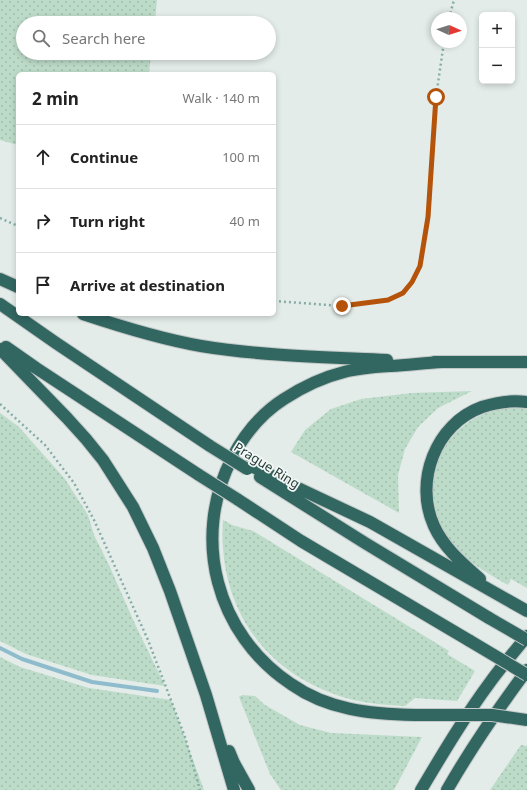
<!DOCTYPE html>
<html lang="en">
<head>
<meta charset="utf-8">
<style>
	body { margin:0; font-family:"Noto Sans",sans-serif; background:#f2f2f2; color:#222 }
	.controls { position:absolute; right:12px; top:12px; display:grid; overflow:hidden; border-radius:6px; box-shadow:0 2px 6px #0003 }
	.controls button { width:36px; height:36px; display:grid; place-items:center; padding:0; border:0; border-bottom:1px solid #e0e0e0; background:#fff; color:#222; font:20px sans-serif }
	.compass { position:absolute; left:431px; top:12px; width:36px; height:36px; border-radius:50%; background:#fff; box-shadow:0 2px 6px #0003; rotate:93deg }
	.stop { position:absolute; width:12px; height:12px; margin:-9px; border:3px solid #b45309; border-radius:50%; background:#fff }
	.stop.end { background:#b45309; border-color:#fff; box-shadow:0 1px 4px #0008 }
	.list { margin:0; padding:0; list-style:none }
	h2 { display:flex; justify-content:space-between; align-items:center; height:52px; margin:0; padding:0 16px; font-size:17px }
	h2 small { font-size:13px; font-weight:400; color:#767676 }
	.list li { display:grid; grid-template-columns:26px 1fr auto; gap:12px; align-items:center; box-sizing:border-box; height:64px; padding:0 16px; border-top:1px solid #e0e0e0 }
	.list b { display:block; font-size:15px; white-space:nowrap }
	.list em { font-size:13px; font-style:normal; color:#767676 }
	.icon { flex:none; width:22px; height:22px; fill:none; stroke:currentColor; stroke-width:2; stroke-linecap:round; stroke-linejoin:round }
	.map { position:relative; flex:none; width:527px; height:790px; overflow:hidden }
	.search { position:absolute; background:#fff; box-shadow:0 2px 6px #0003; left:16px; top:16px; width:260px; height:44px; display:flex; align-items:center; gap:10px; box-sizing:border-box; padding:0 14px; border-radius:22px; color:#767676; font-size:15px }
	.panel { position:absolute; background:#fff; box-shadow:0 2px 6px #0003; left:16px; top:72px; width:260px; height:244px; border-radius:6px }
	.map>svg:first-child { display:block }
</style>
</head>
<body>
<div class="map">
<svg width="527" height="790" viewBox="0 0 527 790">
	<defs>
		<pattern id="grass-dots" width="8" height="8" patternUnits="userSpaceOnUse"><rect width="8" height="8" fill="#bddbc9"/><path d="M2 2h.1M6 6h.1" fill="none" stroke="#a2bdad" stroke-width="1.8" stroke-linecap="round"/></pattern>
	</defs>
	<rect width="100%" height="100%" fill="#e3ece9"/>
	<!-- grass -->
	<path fill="url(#grass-dots)" d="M0,0H157L155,23H23V53H151L149,74H18V145L0,140Z
		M472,391L438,408L418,427L405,449L398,475L399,513L291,452L305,430L331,409L361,399L412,393Z
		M509,407L527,408V588L511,579L508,585C487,573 462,559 449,539C411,484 444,415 509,407Z
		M0,413L19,427L65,479L88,515L94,535L109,565L135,624L165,686L92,675L26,654L0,641Z
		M223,520L232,525L253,531L449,651L447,654L475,671L457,701L415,698L405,706C388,705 371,704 354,700C267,678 217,609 223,520Z
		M0,657L20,667L89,688L171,700L204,790H0Z
		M242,695L255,696L265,705L300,725L331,733L422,737L394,790H281L270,774L239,697Z
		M521,745L527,746V790H490Z"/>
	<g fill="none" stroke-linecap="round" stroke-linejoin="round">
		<!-- stream -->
		<path stroke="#8fbccd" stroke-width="4" d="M0,648L22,659L92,682L157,691"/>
		<defs>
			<path id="highway" d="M0,279L18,287
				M0,304L56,343L210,446
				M83,314C122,327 161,339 201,346C263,356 325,357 387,360
				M6,347L36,368L199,475
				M0,349L67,418L86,439L103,460L133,507L153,548L170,591L206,695L234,790
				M434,362H527
				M249,465L370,522L527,611
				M260,477L365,543L489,618
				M237,499L301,541L470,641
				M480,579C462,563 444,548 434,526C414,482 435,424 482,407C497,402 512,400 527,402
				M415,715C370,714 328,710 291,684C216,634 191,538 232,458C244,435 262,413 284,399C301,388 324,377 344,372C359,368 376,367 391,366C408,365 425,363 442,362
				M229,751L234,763L249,790
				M421,790C443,753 465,716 491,681C502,666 515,651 527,636
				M447,790C471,748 498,709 527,670"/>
		</defs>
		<!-- highway casing -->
		<use href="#highway" stroke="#c2c8c7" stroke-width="14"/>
		<!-- path -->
		<path stroke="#85ada5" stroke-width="2.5" stroke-dasharray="2 3" stroke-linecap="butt" d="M449,18L454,0
			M0,218L18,226
			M274,301L342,306L388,300L403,293L412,282L420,266L429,217L436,97L444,42
			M0,404L45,445L74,483L94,520L148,640L185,737L200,790"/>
		<!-- highway -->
		<use href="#highway" stroke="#326661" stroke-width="12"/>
		<defs>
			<path id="highway-bridge" d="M210,446L247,469
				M199,475L237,499
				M489,618L527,640
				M470,641L527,675
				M415,715H492L527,720"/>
		</defs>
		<!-- highway-bridge casing -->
		<use href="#highway-bridge" stroke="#c2c8c7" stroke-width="14" stroke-linecap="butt"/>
		<!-- highway-bridge -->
		<use href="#highway-bridge" stroke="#326661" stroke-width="12"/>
	</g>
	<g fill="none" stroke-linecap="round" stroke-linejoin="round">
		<!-- route -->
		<path stroke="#b45309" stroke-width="5" d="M342,306L388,300L403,293L412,282L420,266L428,217L436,97"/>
	</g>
	<g text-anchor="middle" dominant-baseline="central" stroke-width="3.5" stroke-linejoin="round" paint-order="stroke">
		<!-- street labels -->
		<g font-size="13" fill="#243c38" stroke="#f3f8f6">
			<text transform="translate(267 465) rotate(32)">Prague Ring</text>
		</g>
	</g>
</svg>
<div class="controls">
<button>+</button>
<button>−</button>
</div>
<svg class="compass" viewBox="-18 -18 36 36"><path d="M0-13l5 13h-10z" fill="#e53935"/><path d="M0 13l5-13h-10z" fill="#767676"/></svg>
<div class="stop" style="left:436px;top:97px"></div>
<div class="stop end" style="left:342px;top:306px"></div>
<div class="search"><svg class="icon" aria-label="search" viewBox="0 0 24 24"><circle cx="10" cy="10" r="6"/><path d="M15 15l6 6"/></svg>Search here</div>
<section class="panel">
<h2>2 min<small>Walk · 140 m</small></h2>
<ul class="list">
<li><svg class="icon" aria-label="ahead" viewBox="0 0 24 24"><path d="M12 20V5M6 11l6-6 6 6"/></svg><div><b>Continue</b></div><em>100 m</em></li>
<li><svg class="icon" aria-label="right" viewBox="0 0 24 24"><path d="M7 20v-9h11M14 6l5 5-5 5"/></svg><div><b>Turn right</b></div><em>40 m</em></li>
<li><svg class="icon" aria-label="arrive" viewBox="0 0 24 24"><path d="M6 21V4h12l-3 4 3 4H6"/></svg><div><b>Arrive at destination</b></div></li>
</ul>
</section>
</div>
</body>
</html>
